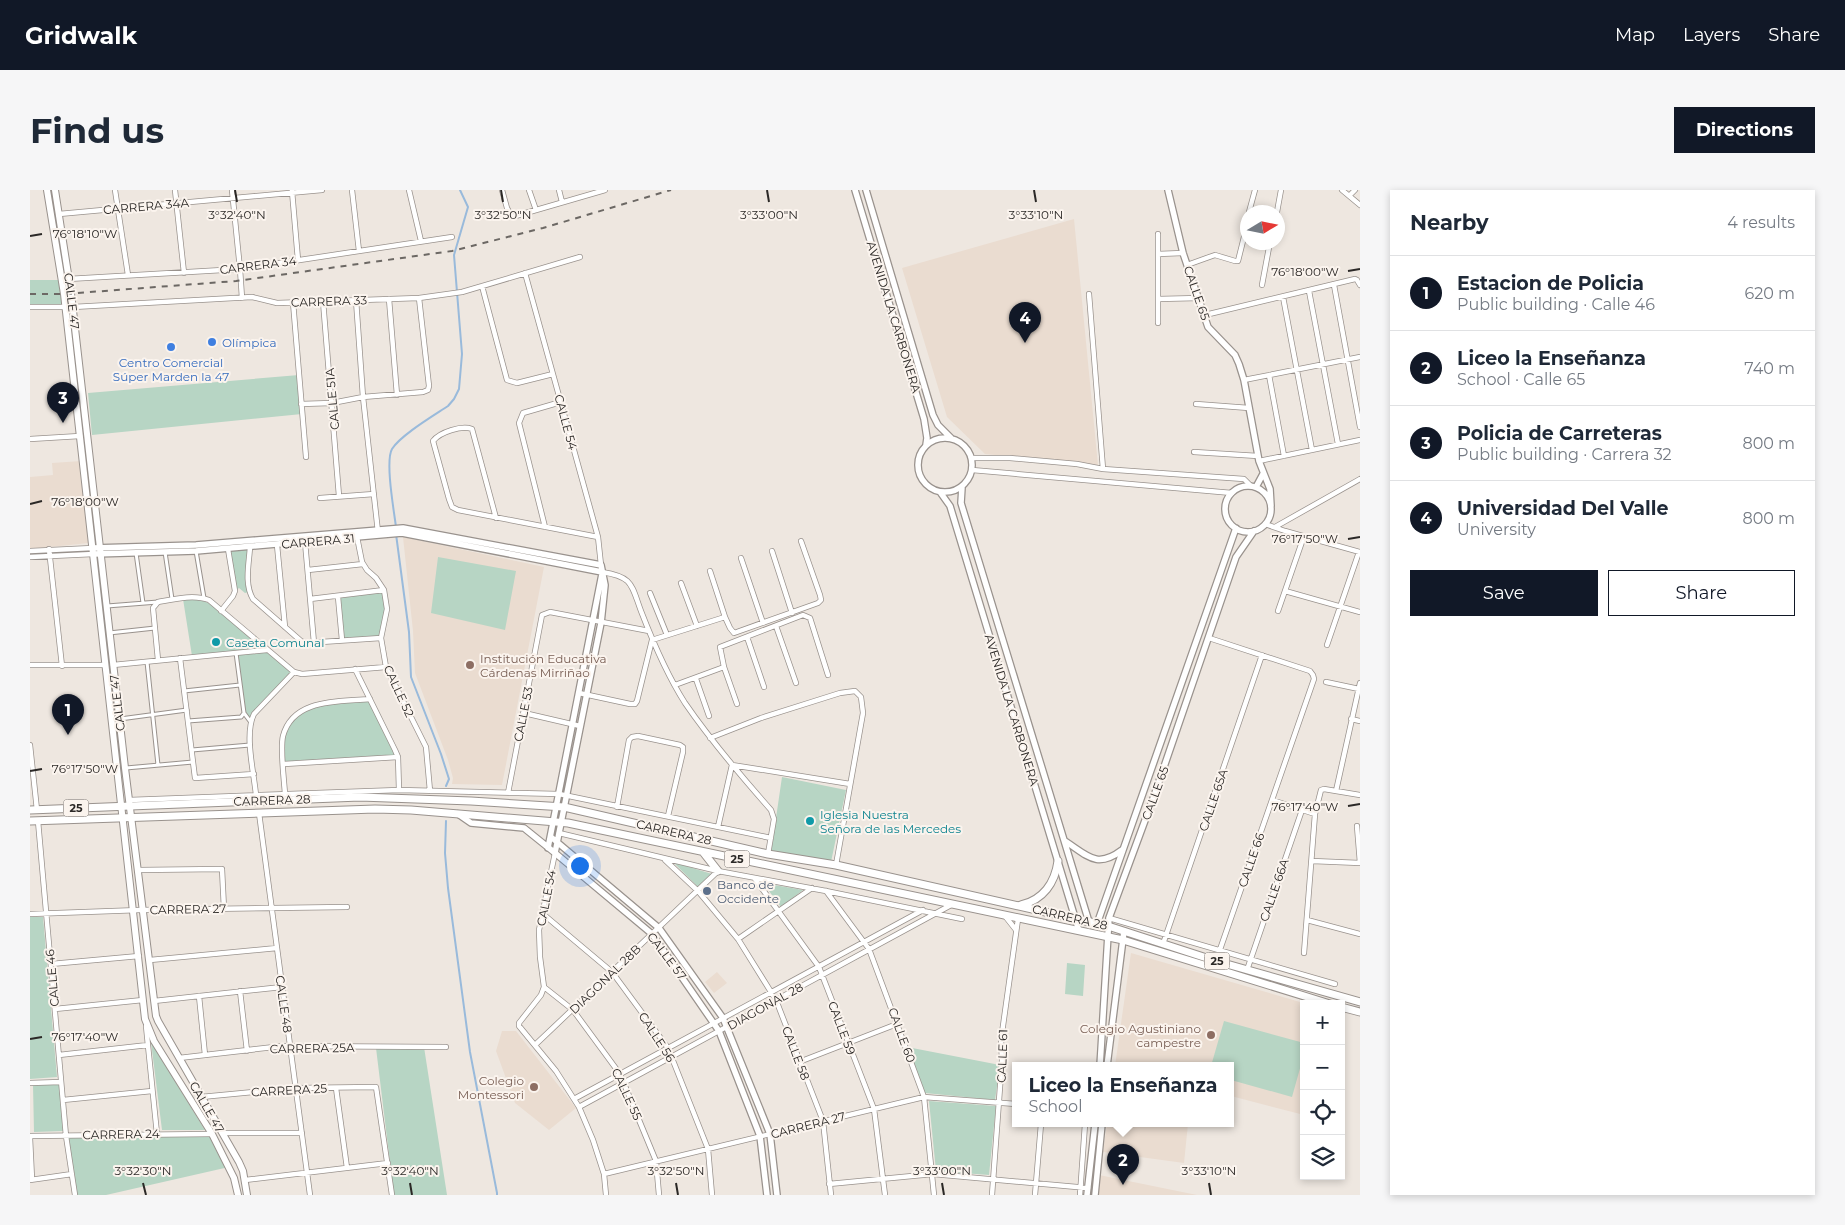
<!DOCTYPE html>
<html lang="en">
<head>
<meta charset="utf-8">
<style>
	body { margin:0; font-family:Montserrat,sans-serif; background:#f6f6f7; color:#1f2937 }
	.controls { position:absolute; right:15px; bottom:15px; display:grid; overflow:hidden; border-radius:0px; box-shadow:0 2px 8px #0003 }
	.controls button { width:45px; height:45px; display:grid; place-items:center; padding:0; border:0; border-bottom:1px solid #e0e1e3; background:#fff; color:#1f2937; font:25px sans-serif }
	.compass { position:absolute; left:1210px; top:15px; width:45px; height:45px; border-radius:50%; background:#fff; box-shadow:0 2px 8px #0003; rotate:80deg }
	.you { position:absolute; left:549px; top:675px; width:18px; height:18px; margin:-12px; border:4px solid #fff; border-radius:50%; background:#1a73e8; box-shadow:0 0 0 8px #1a73e833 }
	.badge { display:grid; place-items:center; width:32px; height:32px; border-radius:50%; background:#111827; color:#fff; font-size:16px; font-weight:700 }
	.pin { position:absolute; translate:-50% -41px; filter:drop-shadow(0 1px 2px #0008) }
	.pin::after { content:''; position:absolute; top:26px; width:18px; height:15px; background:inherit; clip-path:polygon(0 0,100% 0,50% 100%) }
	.popup { position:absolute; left:982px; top:872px; width:222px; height:65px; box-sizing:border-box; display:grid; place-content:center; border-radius:0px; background:#fff; filter:drop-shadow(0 1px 4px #0005); font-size:16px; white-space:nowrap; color:#747a83 }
	.popup b { font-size:19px; color:#1f2937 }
	.popup::after { content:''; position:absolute; left:50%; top:100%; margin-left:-10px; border:10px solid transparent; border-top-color:#fff }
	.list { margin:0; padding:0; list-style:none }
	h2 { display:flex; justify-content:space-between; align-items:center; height:65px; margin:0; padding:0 20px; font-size:21px }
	h2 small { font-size:16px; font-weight:400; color:#747a83 }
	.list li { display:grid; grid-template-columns:32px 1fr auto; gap:15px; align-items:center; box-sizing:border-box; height:75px; padding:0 20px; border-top:1px solid #e0e1e3 }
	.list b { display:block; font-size:19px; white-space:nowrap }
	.list p { margin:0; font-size:16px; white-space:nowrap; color:#747a83 }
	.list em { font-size:16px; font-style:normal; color:#747a83 }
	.actions { display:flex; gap:10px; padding:15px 20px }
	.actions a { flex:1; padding:11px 0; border:1px solid #111827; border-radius:0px; text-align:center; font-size:18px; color:#111827 }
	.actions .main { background:#111827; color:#fff }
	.icon { flex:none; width:28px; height:28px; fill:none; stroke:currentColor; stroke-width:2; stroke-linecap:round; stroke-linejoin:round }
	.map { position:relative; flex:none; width:1330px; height:1005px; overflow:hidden; border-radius:0px }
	header { display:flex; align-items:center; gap:30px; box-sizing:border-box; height:70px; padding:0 25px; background:#111827; color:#fff }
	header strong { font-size:24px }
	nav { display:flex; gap:28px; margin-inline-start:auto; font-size:18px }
	.intro { display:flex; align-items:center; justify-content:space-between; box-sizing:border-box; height:120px; padding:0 30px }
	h1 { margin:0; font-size:35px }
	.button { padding:12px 22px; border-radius:0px; background:#111827; color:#fff; font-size:18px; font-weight:700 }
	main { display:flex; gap:30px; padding:0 30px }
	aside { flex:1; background:#fff; border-radius:0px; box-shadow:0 2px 8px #0003 }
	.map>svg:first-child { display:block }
</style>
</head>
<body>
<header>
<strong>Gridwalk</strong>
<nav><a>Map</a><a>Layers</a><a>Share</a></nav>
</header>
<div class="intro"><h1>Find us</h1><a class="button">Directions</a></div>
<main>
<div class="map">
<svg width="1330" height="1005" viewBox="0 0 1330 1005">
	<rect width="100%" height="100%" fill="#eee7e0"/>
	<!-- built -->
	<path fill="#eadcd0" d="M1044,29L1068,275L955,264L917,227L872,78Z
		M51,271L59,353L0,359V287L23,285L22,273Z
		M373,347L514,377L472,595L422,594L423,588L418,570L385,483L383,441Z
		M1101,763L1277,814H1274V925L1201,906L1200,876H1085Z
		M687,782L697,793L684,803L675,792Z
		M472,841H486L546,918L519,940L485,913L466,861Z
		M1077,934H1158L1154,973L1073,962Z
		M1069,985L1167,1005H1067Z"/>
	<!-- green -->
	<path fill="#b7d5c4" d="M0,90H32L35,117H0Z
		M269,185L272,224L62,245L58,203Z
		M220,357L219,402L215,403L209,398L205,401L198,359Z
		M408,367L486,381L475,440L401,423Z
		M354,400L357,419L351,448L312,450L308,407Z
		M153,409L171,410L183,415L236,460L162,466Z
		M237,461L262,482L220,529L215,523L207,463Z
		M340,509L368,567L254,574L252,554L260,531L277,517Z
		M752,587L816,600L801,672L741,662Z
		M643,672L682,684L668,697Z
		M733,693L773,700L751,717Z
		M0,727H13L27,887L0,889Z
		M1037,773L1055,775L1053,806L1035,804Z
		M1194,831L1274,853V864L1262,907L1201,890L1200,876H1181Z
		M121,852L175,940H132Z
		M394,857L417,1005H364L346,858Z
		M877,857L970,875L965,910L895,903Z
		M3,895H30L33,941L4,942Z
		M899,911L966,916L959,985L906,981Z
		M182,944L199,977L76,1005H45L36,946Z"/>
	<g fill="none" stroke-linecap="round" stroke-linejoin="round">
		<!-- stream -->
		<path stroke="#99badb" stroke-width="2" d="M366,337C364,321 355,271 362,259C371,245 403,226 418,216L424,209L429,199L432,164L424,65L438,17L430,0
			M366,344L379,442L381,487L411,564L419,589L416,596
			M416,631L415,663L418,698L440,862L467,1003V1005"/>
		<defs>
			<path id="pedestrian" d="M166,361L174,408
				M135,362L142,409
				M106,363L113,413
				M77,416L128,412
				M79,443L125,438
				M206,463L214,523L220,531
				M117,472L128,575
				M154,501L210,495
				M90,529L157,520
				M158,531L211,527L214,523
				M162,560L220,555
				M96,578L163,572"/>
			<path id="minor" d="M85,0L98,85
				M145,0L154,83
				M202,0L210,79L212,108
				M322,0L329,61
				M379,0L391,51
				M472,0L477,18L482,27L575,0
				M499,0L506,20
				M529,0L532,12
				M1312,0L1330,15
				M262,1L268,70
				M1319,6L1325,0
				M1219,22L1225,0
				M1247,22L1251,0
				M29,24L292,0
				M1128,44V133
				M1128,64L1153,63
				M1157,75L1185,65L1205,71H1208L1218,31
				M495,83L568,347L571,375
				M38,89L210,79L422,47
				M1232,95L1240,52
				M1304,95L1330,237
				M452,96L477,190L487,193L523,184
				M1279,101L1308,254
				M1059,104L1073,279
				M1253,107L1282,260
				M359,109L367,205
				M1128,109L1170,108
				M326,110L333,207L348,342
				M293,111L309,306
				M263,112L276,267
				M0,117H43L222,107L247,113L389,108L432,102L550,67
				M1175,125L1325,89L1327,90L1330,95
				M1239,185L1254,266
				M1214,190L1330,167
				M271,214L302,213L333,207L393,202L398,200L399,196L389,108
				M1166,214L1219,218
				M0,249L50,246
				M1164,262L1228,266
				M942,268H980L1047,274L1073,279L1214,289L1221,296
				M1229,271L1330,250
				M942,280L1202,303
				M290,308L344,304
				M466,328L442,239C432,235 410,242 403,251L419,309L422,317L428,320L568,347
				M1235,334L1255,341L1330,362
				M515,337L489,233L493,223L531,212
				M1245,337L1330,289
				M327,347L332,372L337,380L346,388L354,400L357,419L351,448L356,477L396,557L400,601
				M275,352L284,453
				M247,355L255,437
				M220,357C219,374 214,394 223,409L271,451L276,453L351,448
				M19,359L32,476
				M0,361L63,358
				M742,361L762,423
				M0,367L64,364
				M711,368L733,433
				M278,380L333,374
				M680,381L695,427
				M572,382C603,387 601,394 611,421C623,452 637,485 655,513C681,551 711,586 741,620L744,629L738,664
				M651,393L667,436
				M1255,401L1330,422
				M620,403L637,445
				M308,407L312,450
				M280,409L354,400
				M191,421L203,406L205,401L198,359
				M1248,421L1274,346
				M746,436L766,493
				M717,447L734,497
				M1179,448L1280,481L1283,485L1284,489L1186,771
				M1297,455L1329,362
				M150,468L165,588L224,584
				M128,470L123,418L128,412C144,409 164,404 179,410L264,482L272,484L356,477
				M0,475H75
				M83,475L237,460
				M694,477L707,514
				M325,479L365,560L368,567L369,600
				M666,489L679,526
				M1296,492L1329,499
				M645,495L694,477L690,457L773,425L780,428L798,485
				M549,503L600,514H605L607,511L622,450L695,427L700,438L704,443L788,413L791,410L790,405L771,351
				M494,523L550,536
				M1321,529L1330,531
				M680,548L731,528L810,503L825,501L831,507L833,523L806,675
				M0,555L7,620
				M254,574L368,567
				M1306,601L1330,493
				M478,603L512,425L520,422L619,441
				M255,604C254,589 250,559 253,546C263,508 309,512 340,509
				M226,605C224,583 214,544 224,524L264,482
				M99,610L369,600L529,604L741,648
				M1242,610L1285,624
				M587,617L599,550L602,547L608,546L650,555L653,557V562L638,626
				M229,623L280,1005
				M8,631L36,946L45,1005
				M1327,636L1330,673
				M688,637L702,575L820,594
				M529,643L688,681L796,701L932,729
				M525,663L509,740L510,767L514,797L511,805L489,833V836L526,881L549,917L563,950L574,984L576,1005
				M635,670L668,701L708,749L746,810L793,931L801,1005
				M1282,671L1330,673
				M109,680L192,679L194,719
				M725,689L789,777L844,919L855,1005
				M796,701L839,759L894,907L904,1005
				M0,724L110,720L317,717
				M513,724L582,782L638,858L678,959L682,1005
				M975,726L986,740
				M1079,728L1305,794
				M1277,730L1330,744
				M708,749L782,698
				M1133,754L1232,465
				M1274,763L1285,624L1291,600L1294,599L1330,605
				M120,770L247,758
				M21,774L109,766
				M1217,780L1272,620
				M514,797L543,820L590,884L626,971L629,1005
				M210,801L217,861
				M169,806L175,865
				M124,811L252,797
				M25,819L113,810
				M116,836L127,944
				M505,855L688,681
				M29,865L118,855
				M149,868L253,856L416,857
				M769,872L867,834
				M0,893L31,892
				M306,898L317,978
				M171,907L266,898L346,897L362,1005
				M544,909L893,720
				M33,910L122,901
				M549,917L921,715
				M192,943H272
				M0,946L182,944
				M0,948L2,989
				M574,984L894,907L986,914
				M0,990L42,984
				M215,990L358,973
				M799,994L903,984L1058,998
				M962,1005L972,870L971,850L988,729
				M1005,1005L1011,934
				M1050,1005L1055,934"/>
			<path id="tertiary" d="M825,0L894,229L897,248L896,255
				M836,0L903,225L908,235L921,248
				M1138,0L1153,63L1178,137L1205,165L1209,174L1214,190L1229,271L1240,299L1241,316
				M888 275a27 27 0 1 1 54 0a27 27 0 1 1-54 0Z
				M1195 319a23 23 0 1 1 46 0a23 23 0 1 1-46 0Z
				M932,297L931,313L1059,732
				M1226,297L1233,284
				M910,302L920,316L1049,741
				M63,358L166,355L373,338L571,375L575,395L571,433L525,663
				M64,364L166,361L372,343L572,382
				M428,624L441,633L494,638L525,663L622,744L689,841L730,946L737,1005
				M521,647L629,738L693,828L740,944L747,1005
				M1035,651C1058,666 1067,679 1092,660
				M518,658L572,384
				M1067,734L1206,338
				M1070,876L1079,728L1124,606L1206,367L1224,341
				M1077,876L1094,741
				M1057,1005L1065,934
				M1065,1005L1072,934"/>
			<path id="secondary" d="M17,0L34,104L115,829L124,851L182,944L204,988L208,1005
				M25,0L41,103L95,578L126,826L128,831L209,972L213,981L217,1005"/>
			<path id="primary" d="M0,620L330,607L441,611L534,617L738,664L806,675L1078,736L1186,771L1330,812
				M0,631L345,619L381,620L538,633L1093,750L1300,814
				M673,662L688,681
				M991,715C1013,710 1025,693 1028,671
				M1311,817L1330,822"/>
		</defs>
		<!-- pedestrian casing -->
		<use href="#pedestrian" stroke="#99928d" stroke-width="5"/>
		<!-- minor casing -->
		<use href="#minor" stroke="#99928d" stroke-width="6"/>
		<!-- tertiary casing -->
		<use href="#tertiary" stroke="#99928d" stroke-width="8"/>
		<!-- secondary casing -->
		<use href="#secondary" stroke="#99928d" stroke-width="8"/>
		<!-- primary casing -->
		<use href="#primary" stroke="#99928d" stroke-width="9"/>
		<!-- pedestrian -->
		<use href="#pedestrian" stroke="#fff" stroke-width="3"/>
		<!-- minor -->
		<use href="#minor" stroke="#fff" stroke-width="4.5"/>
		<!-- tertiary -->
		<use href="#tertiary" stroke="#fff" stroke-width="5.5"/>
		<!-- secondary -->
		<use href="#secondary" stroke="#fff" stroke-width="6"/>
		<!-- primary -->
		<use href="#primary" stroke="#fff" stroke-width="7"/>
		<!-- rail -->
		<path stroke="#6c6864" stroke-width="2" stroke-dasharray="6 6" stroke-linecap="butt" d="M0,104H34L206,91L422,61L513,38L641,0"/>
	</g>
	<!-- ticks -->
	<path fill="none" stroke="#2b2826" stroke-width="2" d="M205,0L207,12M471,0L473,12M737,0L739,12M1004,0L1006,12M0,46L12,44M1318,81L1330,79M0,314L12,311M1318,349L1330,347M0,581L12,579M1318,616L1330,614M0,849L12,847M113,993L116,1005M380,993L382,1005M646,993L648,1005M912,993L914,1005M1179,993L1181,1005"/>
	<!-- markers -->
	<g fill="#3f7fe0" stroke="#fbf4ee" stroke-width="2">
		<circle cx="182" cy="152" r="5"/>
		<circle cx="141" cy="157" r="5"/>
	</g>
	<g fill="#0f9aa8" stroke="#fbf4ee" stroke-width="2">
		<circle cx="186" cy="452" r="5"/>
		<circle cx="780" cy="631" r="5"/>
	</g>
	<g fill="#8d6e63" stroke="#fbf4ee" stroke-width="2">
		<circle cx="440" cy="475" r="5"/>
		<circle cx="1181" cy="845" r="5"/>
		<circle cx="504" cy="897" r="5"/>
	</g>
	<circle fill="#5c6f8a" stroke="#fbf4ee" stroke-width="2" cx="677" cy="701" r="5"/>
	<g text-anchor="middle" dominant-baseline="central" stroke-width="4" stroke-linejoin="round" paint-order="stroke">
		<!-- shield labels -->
		<g fill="#fbf4ee" stroke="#696562" stroke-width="1">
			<rect x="33.5" y="609.5" width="25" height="17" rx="4"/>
			<rect x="694.5" y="660.5" width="25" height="17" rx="4"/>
			<rect x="1174.5" y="762.5" width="25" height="17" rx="4"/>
		</g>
		<g font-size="11" font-weight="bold" fill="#2b2826">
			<text x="46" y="618">25</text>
			<text x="707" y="669">25</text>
			<text x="1187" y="771">25</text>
		</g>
		<!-- street labels -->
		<g font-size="12" fill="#2b2826" stroke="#fbf4ee">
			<text transform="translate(116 16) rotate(-5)">CARRERA 34A</text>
			<text transform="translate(228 75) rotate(-7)">CARRERA 34</text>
			<text transform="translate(1167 103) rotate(71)">CALLE 65</text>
			<text transform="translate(42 111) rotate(83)">CALLE 47</text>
			<text transform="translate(299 111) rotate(-2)">CARRERA 33</text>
			<text transform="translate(864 127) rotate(73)">AVENIDA LA CARBONERA</text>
			<text transform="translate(302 209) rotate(-95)">CALLE 51A</text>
			<text transform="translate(536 232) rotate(75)">CALLE 54</text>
			<text transform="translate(288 351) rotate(-5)">CARRERA 31</text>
			<text transform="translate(369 501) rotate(65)">CALLE 52</text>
			<text transform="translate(87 513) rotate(-97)">CALLE 47</text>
			<text transform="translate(982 520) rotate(73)">AVENIDA LA CARBONERA</text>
			<text transform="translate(493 524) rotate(-79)">CALLE 53</text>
			<text transform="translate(1125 603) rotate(-70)">CALLE 65</text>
			<text transform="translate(242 610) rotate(-2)">CARRERA 28</text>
			<text transform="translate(1183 610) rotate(-71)">CALLE 65A</text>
			<text transform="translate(644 642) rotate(13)">CARRERA 28</text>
			<text transform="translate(1221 670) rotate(-71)">CALLE 66</text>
			<text transform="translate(1244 700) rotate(-71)">CALLE 66A</text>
			<text transform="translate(516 708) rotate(-79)">CALLE 54</text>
			<text transform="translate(158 719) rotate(-1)">CARRERA 27</text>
			<text transform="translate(1040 727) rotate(13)">CARRERA 28</text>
			<text transform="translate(637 766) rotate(53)">CALLE 57</text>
			<text transform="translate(22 788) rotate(-95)">CALLE 46</text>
			<text transform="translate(575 789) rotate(-44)">DIAGONAL 28B</text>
			<text transform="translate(254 814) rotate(82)">CALLE 48</text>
			<text transform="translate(735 816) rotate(-29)">DIAGONAL 28</text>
			<text transform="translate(812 838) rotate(69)">CALLE 59</text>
			<text transform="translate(872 845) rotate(70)">CALLE 60</text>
			<text transform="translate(627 847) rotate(57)">CALLE 56</text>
			<text transform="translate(282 858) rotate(-1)">CARRERA 25A</text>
			<text transform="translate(766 863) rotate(69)">CALLE 58</text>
			<text transform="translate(972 866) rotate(-88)">CALLE 61</text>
			<text transform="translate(259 900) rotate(-3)">CARRERA 25</text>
			<text transform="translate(597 904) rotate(65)">CALLE 55</text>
			<text transform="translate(177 917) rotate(60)">CALLE 47</text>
			<text transform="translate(778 935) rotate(-14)">CARRERA 27</text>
			<text transform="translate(91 944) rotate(-1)">CARRERA 24</text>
		</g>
		<!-- shop labels -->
		<g font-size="12" fill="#366cbe" stroke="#fbf4ee" text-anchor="start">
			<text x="192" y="152">Olímpica</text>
			<text x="141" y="172" text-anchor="middle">Centro Comercial<tspan x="141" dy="14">Súper Marden la 47</tspan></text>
		</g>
		<!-- culture labels -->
		<g font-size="12" fill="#0d838f" stroke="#fbf4ee" text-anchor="start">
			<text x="196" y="452">Caseta Comunal</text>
			<text x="790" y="624">Iglesia Nuestra<tspan x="790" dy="14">Señora de las Mercedes</tspan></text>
		</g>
		<!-- education labels -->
		<g font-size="12" fill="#785e54" stroke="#fbf4ee" text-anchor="end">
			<text x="450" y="468" text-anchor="start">Institución Educativa<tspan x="450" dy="14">Cárdenas Mirriñao</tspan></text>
			<text x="1171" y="838">Colegio Agustiniano<tspan x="1171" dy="14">campestre</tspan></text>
			<text x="494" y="890">Colegio<tspan x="494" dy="14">Montessori</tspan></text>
		</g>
		<!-- service labels -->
		<g font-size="12" fill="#4e5e75" stroke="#fbf4ee" text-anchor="start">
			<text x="687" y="694">Banco de<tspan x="687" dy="14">Occidente</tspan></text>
		</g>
	</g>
	<g font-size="12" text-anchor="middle" fill="#2b2826" stroke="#fbf4ee" stroke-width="4" stroke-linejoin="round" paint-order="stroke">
		<text x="207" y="29">3°32'40"N</text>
		<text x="473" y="29">3°32'50"N</text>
		<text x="739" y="29">3°33'00"N</text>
		<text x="1006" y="29">3°33'10"N</text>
		<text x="55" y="48">76°18'10"W</text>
		<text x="1275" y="86">76°18'00"W</text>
		<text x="55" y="316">76°18'00"W</text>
		<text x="1275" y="353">76°17'50"W</text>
		<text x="55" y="583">76°17'50"W</text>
		<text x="1275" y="621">76°17'40"W</text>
		<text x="55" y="851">76°17'40"W</text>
		<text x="113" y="985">3°32'30"N</text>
		<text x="380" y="985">3°32'40"N</text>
		<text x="646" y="985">3°32'50"N</text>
		<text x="912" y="985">3°33'00"N</text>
		<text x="1179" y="985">3°33'10"N</text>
	</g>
</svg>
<div class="controls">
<button>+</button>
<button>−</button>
<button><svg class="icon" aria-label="locate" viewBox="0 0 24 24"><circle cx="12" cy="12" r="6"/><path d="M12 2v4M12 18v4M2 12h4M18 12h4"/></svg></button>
<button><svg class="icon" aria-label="layers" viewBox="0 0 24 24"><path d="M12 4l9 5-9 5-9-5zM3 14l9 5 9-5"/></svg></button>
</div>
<svg class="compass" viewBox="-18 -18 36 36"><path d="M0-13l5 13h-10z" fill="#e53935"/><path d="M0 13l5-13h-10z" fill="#747a83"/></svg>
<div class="you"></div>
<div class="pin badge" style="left:38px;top:545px">1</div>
<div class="pin badge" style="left:1093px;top:995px">2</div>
<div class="popup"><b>Liceo la Enseñanza</b>School</div>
<div class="pin badge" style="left:33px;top:233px">3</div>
<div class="pin badge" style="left:995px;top:153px">4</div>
</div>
<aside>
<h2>Nearby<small>4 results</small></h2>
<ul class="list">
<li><span class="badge">1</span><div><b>Estacion de Policia</b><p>Public building · Calle 46</p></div><em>620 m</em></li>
<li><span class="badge">2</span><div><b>Liceo la Enseñanza</b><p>School · Calle 65</p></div><em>740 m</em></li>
<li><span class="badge">3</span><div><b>Policia de Carreteras</b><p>Public building · Carrera 32</p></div><em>800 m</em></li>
<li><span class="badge">4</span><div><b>Universidad Del Valle</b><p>University</p></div><em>800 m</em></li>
</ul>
<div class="actions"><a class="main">Save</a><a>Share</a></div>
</aside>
</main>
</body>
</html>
